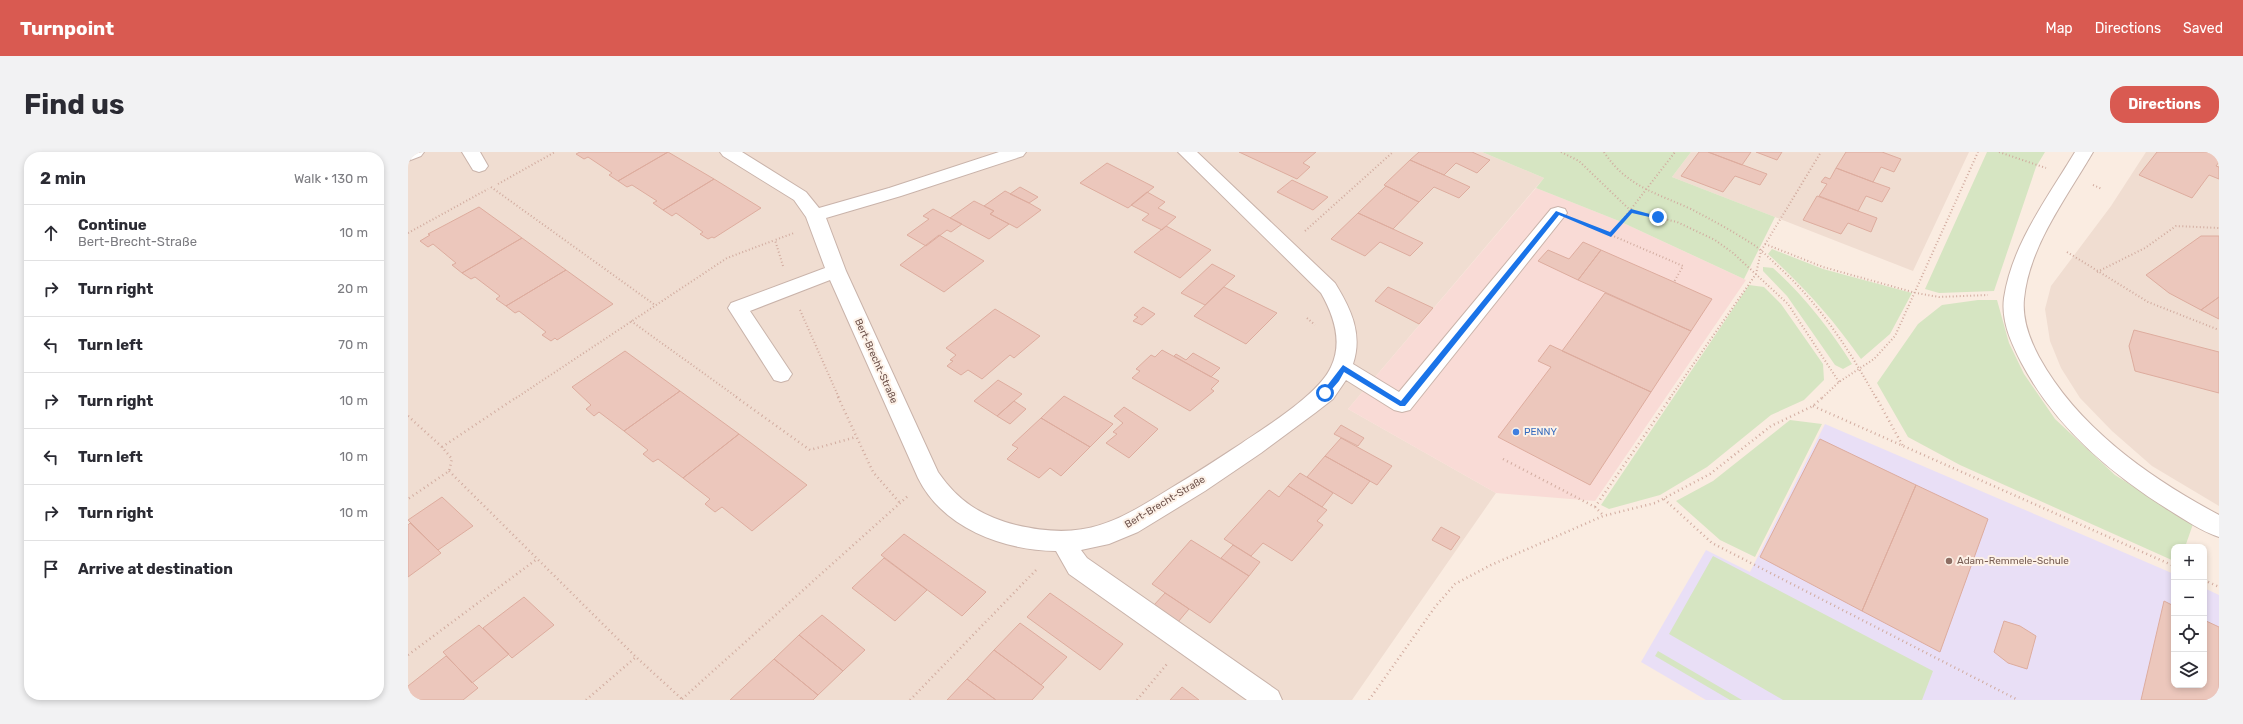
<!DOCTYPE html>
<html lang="en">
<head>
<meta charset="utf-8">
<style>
	body { margin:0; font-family:Rubik,sans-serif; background:#f2f2f3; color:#2b2b33 }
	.controls { position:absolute; right:12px; bottom:12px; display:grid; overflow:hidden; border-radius:8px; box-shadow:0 2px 6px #0003 }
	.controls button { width:36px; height:36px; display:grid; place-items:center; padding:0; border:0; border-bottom:1px solid #e1e1e2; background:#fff; color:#2b2b33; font:20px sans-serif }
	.stop { position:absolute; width:12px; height:12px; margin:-9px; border:3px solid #1a73e8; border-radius:50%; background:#fff }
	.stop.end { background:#1a73e8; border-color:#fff; box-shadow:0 1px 4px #0008 }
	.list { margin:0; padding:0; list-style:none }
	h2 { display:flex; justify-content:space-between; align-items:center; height:52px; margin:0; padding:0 16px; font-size:17px }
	h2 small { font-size:13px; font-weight:400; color:#7c7c81 }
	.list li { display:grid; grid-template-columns:26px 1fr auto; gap:12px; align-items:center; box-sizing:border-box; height:56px; padding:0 16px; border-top:1px solid #e1e1e2 }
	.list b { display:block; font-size:15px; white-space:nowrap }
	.list p { margin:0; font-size:13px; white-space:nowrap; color:#7c7c81 }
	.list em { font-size:13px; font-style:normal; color:#7c7c81 }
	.icon { flex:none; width:22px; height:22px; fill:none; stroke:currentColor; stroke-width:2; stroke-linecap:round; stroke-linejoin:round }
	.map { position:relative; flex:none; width:1811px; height:548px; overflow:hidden; border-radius:16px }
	header { display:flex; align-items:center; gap:24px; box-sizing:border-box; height:56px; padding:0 20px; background:#d95a51; color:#fff }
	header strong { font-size:19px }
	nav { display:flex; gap:22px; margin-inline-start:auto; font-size:14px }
	.intro { display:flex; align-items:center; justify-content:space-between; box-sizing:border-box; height:96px; padding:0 24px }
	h1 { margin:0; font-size:28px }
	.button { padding:10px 18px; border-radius:16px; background:#d95a51; color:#fff; font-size:14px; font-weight:700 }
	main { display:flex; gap:24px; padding:0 24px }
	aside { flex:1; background:#fff; border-radius:16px; box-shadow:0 2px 6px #0003 }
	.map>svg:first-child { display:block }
</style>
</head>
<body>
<header>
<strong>Turnpoint</strong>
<nav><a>Map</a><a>Directions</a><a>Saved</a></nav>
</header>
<div class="intro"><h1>Find us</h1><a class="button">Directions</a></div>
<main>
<aside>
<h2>2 min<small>Walk · 130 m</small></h2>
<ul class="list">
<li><svg class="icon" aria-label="ahead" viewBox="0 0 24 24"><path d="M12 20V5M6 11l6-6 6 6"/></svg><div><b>Continue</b><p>Bert-Brecht-Straße</p></div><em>10 m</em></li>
<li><svg class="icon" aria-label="right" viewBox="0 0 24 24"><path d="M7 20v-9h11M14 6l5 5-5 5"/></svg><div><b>Turn right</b></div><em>20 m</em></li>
<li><svg class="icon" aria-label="left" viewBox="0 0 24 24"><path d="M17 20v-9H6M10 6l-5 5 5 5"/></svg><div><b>Turn left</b></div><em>70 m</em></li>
<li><svg class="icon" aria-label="right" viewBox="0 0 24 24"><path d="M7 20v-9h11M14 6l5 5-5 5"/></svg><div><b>Turn right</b></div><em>10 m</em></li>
<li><svg class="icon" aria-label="left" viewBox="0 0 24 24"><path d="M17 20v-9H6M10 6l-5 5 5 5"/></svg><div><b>Turn left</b></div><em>10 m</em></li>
<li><svg class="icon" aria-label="right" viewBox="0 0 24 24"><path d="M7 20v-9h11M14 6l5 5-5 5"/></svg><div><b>Turn right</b></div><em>10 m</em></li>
<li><svg class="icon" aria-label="arrive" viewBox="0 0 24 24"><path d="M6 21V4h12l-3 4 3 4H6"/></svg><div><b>Arrive at destination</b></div></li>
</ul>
</aside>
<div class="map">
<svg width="1811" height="548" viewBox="0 0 1811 548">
	<rect width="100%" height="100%" fill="#faece1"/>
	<!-- residential -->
	<path fill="#f0ddd1" d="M0,0H1074L1136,26L940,257L1088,341L944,548H0Z
		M1283,0H1561L1505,119L1264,25Z
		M1738,0H1811V354L1744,314L1704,279L1672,246L1653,216L1642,189L1637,157L1643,134L1703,54Z"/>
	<!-- commercial -->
	<path fill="#f9dbd6" d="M1128,36L1211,69L1338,128L1187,349L1088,341L940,257Z"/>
	<!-- education -->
	<path fill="#e9dff6" d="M1417,272L1766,422V533H1796V436L1811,443V548H1298L1233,510L1298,398L1342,420Z"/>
	<!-- green -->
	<path fill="#d6e5c2" d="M1074,0H1283L1264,25L1367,65L1336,127L1211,69L1128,36L1136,26Z
		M1579,0H1637L1628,15L1586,139L1531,141L1517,137Z
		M1364,97L1415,117L1504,141L1482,182L1453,207C1425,167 1396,135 1360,102Z
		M1355,115L1365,116C1396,144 1421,176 1444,212L1435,217L1427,213L1379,144L1355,119Z
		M1341,133L1356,135L1373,152L1415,212L1416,228L1396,248L1363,263L1299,315L1252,343L1201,357L1193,353Z
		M1570,148H1589L1601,191L1616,222L1647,267L1707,323L1785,372L1777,395H1766V409L1552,313L1500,285L1469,231L1510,172L1534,153Z
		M1382,268L1414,272L1347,405L1312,388L1268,349L1305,329Z
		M1305,404L1525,519L1514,548H1375L1261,482Z
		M1250,499L1334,548H1322L1247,504Z"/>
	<!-- building -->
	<path fill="#ecc7bc" stroke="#ddac9e" d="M172,0H260L210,29L201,23L204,21L180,5L176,7L168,2Z
		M260,0L306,27L255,58L245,51L249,49L224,33L219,35L210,29Z
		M831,0H908L895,11L902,15L889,27Z
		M1011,0H1064L1082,8L1069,21L1048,11L1036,23L1002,8Z
		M1291,0H1300L1359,22L1352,33L1327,24L1315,40L1273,24Z
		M1300,0H1343L1334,13Z
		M1348,0H1374L1369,8Z
		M1438,0H1474L1493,7L1486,20L1473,15L1465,30L1428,16Z
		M1749,0H1811V10L1808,14L1811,15V27L1801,23L1784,46L1731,23Z
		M1002,8L1036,23L1062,35L1051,46L1026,35L1011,50L976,33Z
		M699,11L746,35L720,56L672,31Z
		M1428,16L1465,30L1482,36L1474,50L1458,44L1450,59L1411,44L1419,32L1413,30L1417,25L1422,27Z
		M306,27L353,56L306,86L304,85L300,87L292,82L295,80L268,61L264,64L255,58Z
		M884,28L920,45L905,58L869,40Z
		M978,34L1011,50L985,77L950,61Z
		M612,35L630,45L621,51L602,42Z
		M597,39L621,51L633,58L609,76L582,62L586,59L576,54Z
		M739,40L757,50L750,56L768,65L754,78L734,68L741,62L723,53Z
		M1409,44L1469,66L1463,80L1440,71L1433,82L1395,68Z
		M566,49L586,59L582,62L601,72L581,87L542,66Z
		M71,55L114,86L54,121L44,113L48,111L25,92L20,95L12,89L22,83L20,82Z
		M525,57L554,72L543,80L539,78L518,94L499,83L521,67L515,64Z
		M950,61L985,77L1015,91L1002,104L972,90L957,104L923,87Z
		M758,74L803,98L772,126L726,100Z
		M531,83L576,109L536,140L492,113Z
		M1793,84H1811V145L1793,158L1761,141L1738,123Z
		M114,86L158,118L98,154L88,147L92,144L67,125L63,127L54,121Z
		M1175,90L1193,98L1170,128L1130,109L1140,98L1161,107Z
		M1193,98L1266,130L1304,147L1283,179L1170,128Z
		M804,112L827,124L797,153L773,141Z
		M158,118L205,152L149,188L147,186L143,189L134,183L138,180L111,159L107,161L98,154Z
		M816,135L869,161L838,192L786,164Z
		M980,135L1025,156L1011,172L967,149Z
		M1197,141L1283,179L1243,240L1154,199Z
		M1811,145V167L1793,158Z
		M735,155L747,162L734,173L725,169L730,165L726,163Z
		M587,157L632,184L606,206L602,203L574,227L560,218L553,223L539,214L545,209L542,208L548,203L538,196Z
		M1726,178L1811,200V241L1727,219L1721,194Z
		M1142,193L1243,240L1182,333L1090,285L1143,215L1130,209Z
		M754,198L811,229L803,237L806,239L782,259L724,226L732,219L728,217L743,203L747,205Z
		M217,199L272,239L216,279L191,260L186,264L178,257L183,253L164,235Z
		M785,201L812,216L803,225L766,204L768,202L778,208Z
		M590,228L614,242L589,264L566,249Z
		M272,239L331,282L275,326L250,307L245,310L235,302L240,298L216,279Z
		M656,244L705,272L682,295L633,266Z
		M606,249L618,257L602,272L589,264Z
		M716,255L750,277L721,306L698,291L709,282L705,280L715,271L706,264Z
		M633,266L682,295L653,324L642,316L631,326L599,307L610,296L604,293Z
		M933,273L956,286L950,294L926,282Z
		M331,282L399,333L344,379L314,355L307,360L297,352L302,347L275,326Z
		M933,286L984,314L969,333L917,304Z
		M1412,287L1508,333L1454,459L1352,405Z
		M917,304L962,329L944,352L899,325Z
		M892,321L925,341L914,355L880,334Z
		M1508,333L1580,367L1532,500L1454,459Z
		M880,334L919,358L909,369L915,373L884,409L855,391L843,404L816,387L861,338L871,345Z
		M34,345L65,374L30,398L0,368Z
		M2,371L33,401L0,425V373Z
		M1033,375L1052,385L1043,398L1024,388Z
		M496,382L578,440L554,464L473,403Z
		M783,388L841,424L802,471L744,432Z
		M825,393L852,410L841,424L813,406Z
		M476,406L519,438L487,469L444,436Z
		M642,441L715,492L692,518L619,465Z
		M757,441L781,457L770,470L746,453Z
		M116,445L146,473L104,506L75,476Z
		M1756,449L1766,454V533H1796V468L1811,475V548H1733Z
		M414,463L457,498L435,519L391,483Z
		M1596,469L1612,474L1628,484L1619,517L1600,511L1586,500Z
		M612,471L659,505L633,533L586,498Z
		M71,473L101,502L64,531L35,500Z
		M391,483L435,519L410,543L366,507Z
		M586,498L636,535L624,548H588L559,527Z
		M38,504L70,536L55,548H7L0,541V534Z
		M366,507L410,543L405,548H322Z
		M559,527L588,548H539Z
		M774,535L791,548H762Z"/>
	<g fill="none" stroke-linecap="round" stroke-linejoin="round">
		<defs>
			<path id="minor" d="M0,0H16L13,4L0,9Z
				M54,0H72L80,14L77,18L71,20L65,18Z
				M312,0H334L398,40L411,56L481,36L591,0H618L615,4L493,44L418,66L438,119L530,320C550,349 573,364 608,373C676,389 707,371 763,336C787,322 811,306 834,291C859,274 911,242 923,215C935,190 926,164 913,141L770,0H789L927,131C943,157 955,182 945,212L991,240L1143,57L1150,55L1157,57L1159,61L1002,258L994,260L986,258L938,228L925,247L907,261L853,301L797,339L730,380L701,392L673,398L679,406L870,539L874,548H839L661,422L648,399C594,398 535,376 510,326L422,128L342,159L384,222L380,228L373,230L366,228L320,156L323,151L417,116L398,65L386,48L315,4Z
				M1667,0H1685C1659,45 1621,94 1616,147C1614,168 1622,188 1631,205C1670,276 1742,326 1811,363V385C1793,379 1777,368 1761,358C1700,320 1646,273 1613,210C1603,190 1593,169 1596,146C1604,92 1640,45 1667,0Z"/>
		</defs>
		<!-- minor casing -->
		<use href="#minor" stroke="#c9b3aa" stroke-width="2"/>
		<!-- path-far1 -->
		<path stroke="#d1ab9f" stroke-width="2" stroke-dasharray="1 2.5" stroke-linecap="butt" d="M1153,0L1171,9L1223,59L1269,70L1307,88L1325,101L1380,152L1431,230
			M1196,0C1218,34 1248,41 1283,57C1304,68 1326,80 1346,93C1356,100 1364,109 1373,117C1413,154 1442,199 1468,246
			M1591,0L1638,16
			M90,32L147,0
			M1685,33L1694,37
			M83,35L247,153
			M1172,70L1203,83L1267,0
			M897,79L985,0
			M0,81L80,37
			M1203,83L1275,114L1266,130
			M1357,92L1415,115L1508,141L1531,145L1580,143
			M1659,100L1740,150L1811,178
			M375,114L367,88L386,81
			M1689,120L1737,96L1768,74L1811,76
			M392,158L431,246
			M899,166L907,173
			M223,169L330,246
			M108,246L319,106L367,88
			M1262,246L1348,122L1353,99L1413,0
			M1414,246L1431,230L1466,207L1487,184L1570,0"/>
		<!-- path -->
		<path stroke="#d1ab9f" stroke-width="2.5" stroke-dasharray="1 3.5" stroke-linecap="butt" d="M328,245L402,298L448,285
			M430,245L465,320L492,351
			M1468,245L1496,296
			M1405,254L1766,414
			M0,264L34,295L44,307L41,319L0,347
			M34,295L109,245
			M1095,307L1187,355L1195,363
			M41,319L228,505L275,548
			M1256,347L1304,391L1610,548
			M1187,355L1263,245
			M1796,428L1811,435
			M0,503L129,407
			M274,547L501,343
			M178,548L228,505
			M502,548L630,416
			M729,548L759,512
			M961,548L1027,455L1047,432L1083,413L1195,364L1247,351L1302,322L1363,274L1405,254L1415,245"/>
		<!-- minor -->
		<use href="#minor" fill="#fff" fill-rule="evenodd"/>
	</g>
	<!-- route -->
	<path fill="#1a73e8" d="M1223,57L1253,65L1250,67L1224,61L1203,85L1151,63L997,254H992L936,220L931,229L919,243H915V239L935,213L993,249L1148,59L1202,80Z"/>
	<!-- markers -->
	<circle fill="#3f7fe0" stroke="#fdf1e7" stroke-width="1.5" cx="1108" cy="280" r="4"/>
	<circle fill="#8d6e63" stroke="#fdf1e7" stroke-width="1.5" cx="1541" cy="409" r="4"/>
	<g text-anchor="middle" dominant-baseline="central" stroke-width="4" stroke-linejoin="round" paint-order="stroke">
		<!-- street labels -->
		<g font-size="10" fill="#6e524b" stroke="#fdf1e7">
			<text transform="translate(468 209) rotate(66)">Bert-Brecht-Straße</text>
			<text transform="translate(757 350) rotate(-31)">Bert-Brecht-Straße</text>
		</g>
		<!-- shop labels -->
		<g font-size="10" fill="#366cbe" stroke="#fdf1e7" text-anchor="start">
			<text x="1116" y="280">PENNY</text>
		</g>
		<!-- education labels -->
		<g font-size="10" fill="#785e54" stroke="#fdf1e7" text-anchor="start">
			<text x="1549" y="409">Adam-Remmele-Schule</text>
		</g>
	</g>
</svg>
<div class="controls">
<button>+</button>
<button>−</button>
<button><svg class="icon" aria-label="locate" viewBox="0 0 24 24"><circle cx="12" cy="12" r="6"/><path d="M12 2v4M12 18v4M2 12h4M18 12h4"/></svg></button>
<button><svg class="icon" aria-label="layers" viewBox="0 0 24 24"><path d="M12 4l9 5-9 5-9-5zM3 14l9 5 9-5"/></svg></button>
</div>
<div class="stop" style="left:917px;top:241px"></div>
<div class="stop end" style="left:1250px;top:65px"></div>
</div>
</main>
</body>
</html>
